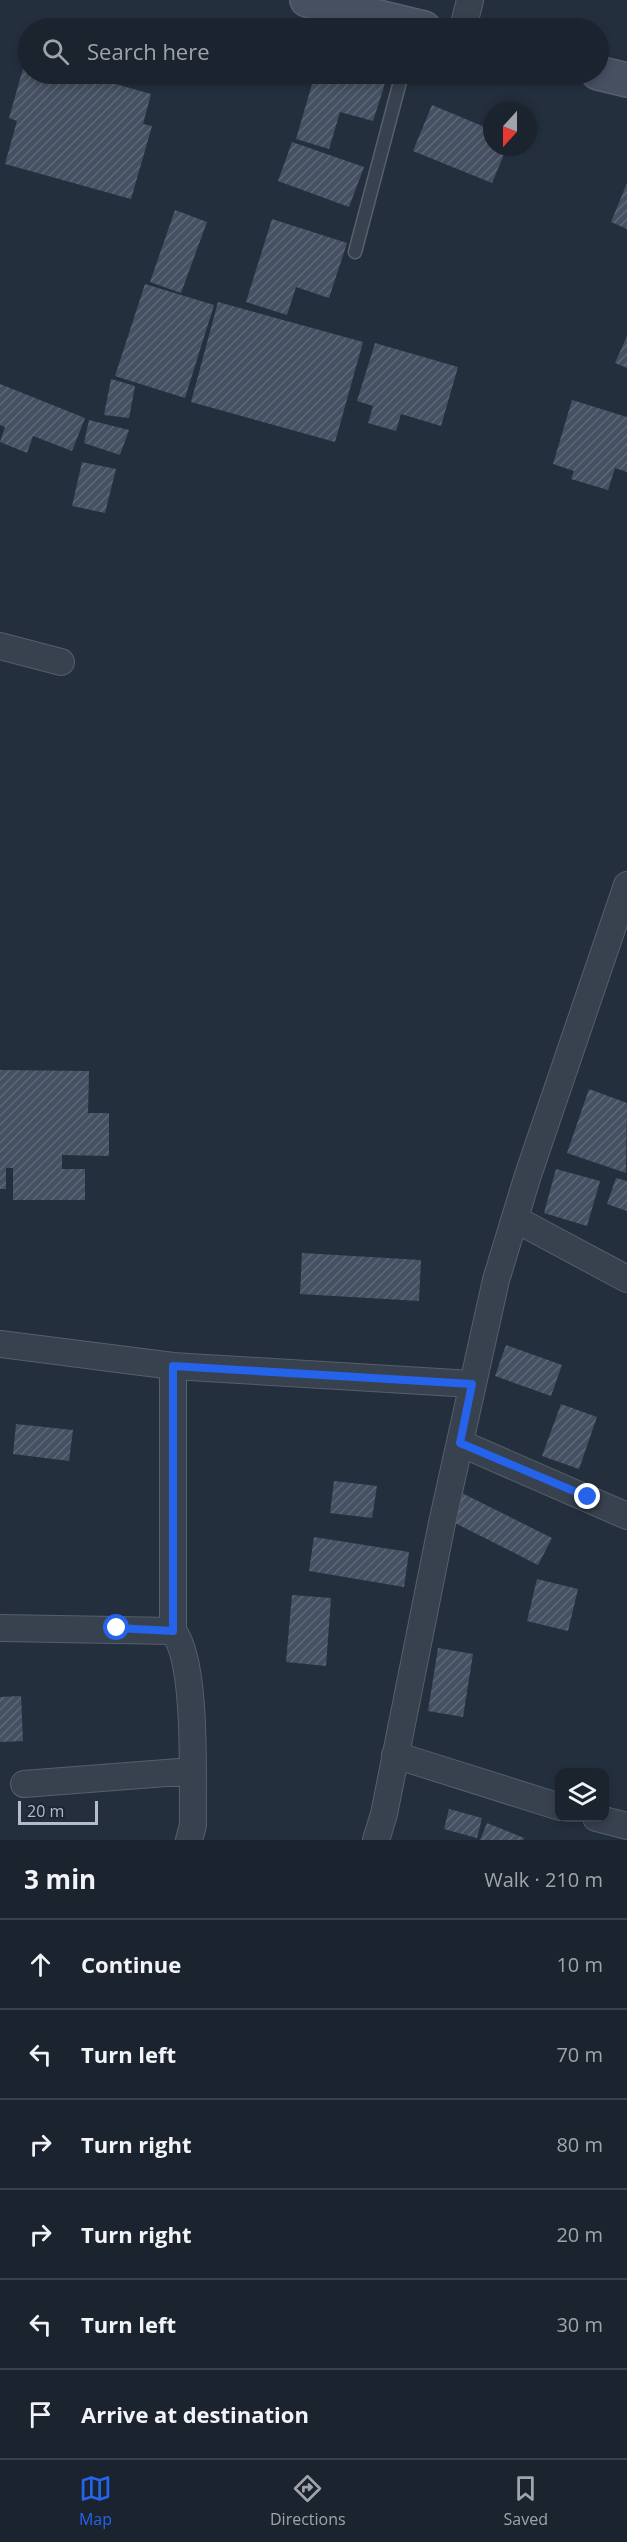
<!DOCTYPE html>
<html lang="en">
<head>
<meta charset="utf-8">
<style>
	body { margin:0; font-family:"Open Sans",sans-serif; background:#282f3a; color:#f1f3f6 }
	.controls { position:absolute; right:18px; bottom:18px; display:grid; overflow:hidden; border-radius:12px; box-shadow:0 3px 9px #0003 }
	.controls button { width:54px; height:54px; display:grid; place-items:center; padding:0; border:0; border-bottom:2px solid #39404a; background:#1b232e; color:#f1f3f6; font:30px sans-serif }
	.compass { position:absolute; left:483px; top:102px; width:54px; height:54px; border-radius:50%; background:#1b232e; box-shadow:0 3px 9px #0003; rotate:201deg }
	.scale { position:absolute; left:18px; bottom:15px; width:80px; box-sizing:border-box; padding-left:6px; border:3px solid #b4bcc9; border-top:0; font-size:16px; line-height:21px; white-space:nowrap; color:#b4bcc9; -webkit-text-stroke:4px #1d2633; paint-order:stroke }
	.stop { position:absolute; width:18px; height:18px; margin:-14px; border:4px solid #2563eb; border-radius:50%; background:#fff }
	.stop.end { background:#2563eb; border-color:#fff; box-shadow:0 2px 6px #0008 }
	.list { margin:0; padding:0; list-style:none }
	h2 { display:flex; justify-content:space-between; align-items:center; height:78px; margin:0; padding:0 24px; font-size:26px }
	h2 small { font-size:20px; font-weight:400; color:#a0a4aa }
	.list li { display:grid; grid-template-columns:39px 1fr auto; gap:18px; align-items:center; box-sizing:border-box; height:90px; padding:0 24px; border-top:2px solid #39404a }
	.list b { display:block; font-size:22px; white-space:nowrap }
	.list em { font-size:20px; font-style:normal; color:#a0a4aa }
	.icon { flex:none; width:33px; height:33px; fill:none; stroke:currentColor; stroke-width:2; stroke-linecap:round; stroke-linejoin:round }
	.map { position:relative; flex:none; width:627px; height:1840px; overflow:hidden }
	.search { position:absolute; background:#1b232e; box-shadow:0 3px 9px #0003; left:18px; right:18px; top:18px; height:66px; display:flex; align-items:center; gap:15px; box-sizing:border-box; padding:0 21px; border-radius:33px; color:#a0a4aa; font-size:22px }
	.sheet { height:618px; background:#1b232e }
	nav { display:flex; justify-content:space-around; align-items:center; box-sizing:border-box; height:84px; border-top:2px solid #39404a; background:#1b232e; font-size:16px; color:#a0a4aa }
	nav a { display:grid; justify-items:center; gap:3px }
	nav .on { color:#2563eb }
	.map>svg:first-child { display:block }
</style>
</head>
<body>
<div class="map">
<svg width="627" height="1840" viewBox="0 0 627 1840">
	<defs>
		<pattern id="building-hatch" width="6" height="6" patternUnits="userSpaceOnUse" patternTransform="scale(1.5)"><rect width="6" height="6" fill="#455162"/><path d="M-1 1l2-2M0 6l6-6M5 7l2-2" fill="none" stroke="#5d6877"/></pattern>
	</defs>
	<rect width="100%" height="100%" fill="#242f3e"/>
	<!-- building -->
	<path fill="url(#building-hatch)" d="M26,58L28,59V74H80L151,94L143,124L152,126L131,199L5,164L17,121L9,118Z
		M315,74H388L373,121L340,112L329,149L296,139Z
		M432,105L492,130V147H507L492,183L413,151Z
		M292,142L364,167L349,207L278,181Z
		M627,183V229L611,222Z
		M175,210L207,222L181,293L150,282Z
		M272,219L347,243L329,298L296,287L287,315L246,302Z
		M145,284L214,305L185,398L115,376Z
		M218,302L363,342L335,442L191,402Z
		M627,336V368L615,363Z
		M375,343L458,367L441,426L401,414L396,431L368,423L373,406L357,401Z
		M111,379L135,386L129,418L104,415Z
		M0,384L85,418L72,451L33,436L27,453L0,442L5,427L0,425Z
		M572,400L627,417V472L615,468L608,490L571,479L574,471L553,464Z
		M89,420L129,430L120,455L84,443Z
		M82,462L116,469L105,513L72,506Z
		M0,1070L89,1071L88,1113H109V1156L62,1155V1169H85V1200H13V1168H6V1189H0Z
		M589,1089L627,1103L626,1173L567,1153Z
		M556,1169L600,1181L587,1226L544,1213Z
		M616,1178L627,1181V1211L607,1204Z
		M302,1253L421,1260L419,1301L300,1294Z
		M506,1345L562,1365L551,1396L495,1376Z
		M561,1404L597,1417L579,1469L542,1456Z
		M16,1424L73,1430L69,1461L13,1454Z
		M334,1481L377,1486L372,1518L330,1513Z
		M462,1493L552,1538L538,1565L449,1520Z
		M314,1537L409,1552L404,1587L309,1571Z
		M537,1579L578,1589L568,1631L527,1621Z
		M292,1595L331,1598L326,1666L286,1662Z
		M438,1648L473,1654L463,1717L428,1711Z
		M21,1696L23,1741L0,1742V1697Z
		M449,1809L482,1818L477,1838L444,1829Z
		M487,1823L524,1838L523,1840H480Z"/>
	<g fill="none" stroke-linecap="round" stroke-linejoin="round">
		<defs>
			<path id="lane" d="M355,252L402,74"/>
			<path id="street" d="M463,28L470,0
				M0,646L61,662
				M515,1219L627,1279
				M0,1344L173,1366L472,1384
				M460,1443L627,1516
				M0,1628L173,1631C198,1662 192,1782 193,1825L189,1840
				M173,1631V1366
				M395,1755L560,1807
				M24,1784L192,1771
				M596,1818L627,1826
				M376,1840L384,1814L442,1523L496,1280L528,1175L627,885"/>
			<path id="secondary" d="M307,0L424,28
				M598,73L627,80"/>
		</defs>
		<!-- lane casing -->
		<use href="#lane" stroke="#565f6c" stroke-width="15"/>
		<!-- street casing -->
		<use href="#street" stroke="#565f6c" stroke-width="28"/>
		<!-- secondary casing -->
		<use href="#secondary" stroke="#565f6c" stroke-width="36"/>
		<!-- lane -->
		<use href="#lane" stroke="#38414e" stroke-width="12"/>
		<!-- street -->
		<use href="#street" stroke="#38414e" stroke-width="26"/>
		<!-- secondary -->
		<use href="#secondary" stroke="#465061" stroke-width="33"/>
	</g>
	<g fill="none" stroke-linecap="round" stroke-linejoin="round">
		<!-- route -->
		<path stroke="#2563eb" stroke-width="8" d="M117,1628L173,1631V1366L472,1384L460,1443L588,1497"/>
	</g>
</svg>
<div class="controls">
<button><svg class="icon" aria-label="layers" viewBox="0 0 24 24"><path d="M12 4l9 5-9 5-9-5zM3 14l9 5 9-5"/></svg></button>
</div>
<svg class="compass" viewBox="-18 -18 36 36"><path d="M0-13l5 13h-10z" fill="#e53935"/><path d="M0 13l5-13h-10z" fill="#a0a4aa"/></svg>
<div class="scale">20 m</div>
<div class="stop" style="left:117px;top:1628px"></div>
<div class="stop end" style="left:588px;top:1497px"></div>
<div class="search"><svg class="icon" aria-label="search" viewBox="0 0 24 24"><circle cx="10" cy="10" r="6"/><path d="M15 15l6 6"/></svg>Search here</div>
</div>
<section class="sheet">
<h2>3 min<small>Walk · 210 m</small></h2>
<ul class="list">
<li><svg class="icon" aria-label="ahead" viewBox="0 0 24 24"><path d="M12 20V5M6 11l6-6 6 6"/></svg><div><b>Continue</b></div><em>10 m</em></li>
<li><svg class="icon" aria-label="left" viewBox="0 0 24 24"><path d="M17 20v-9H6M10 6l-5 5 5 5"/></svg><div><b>Turn left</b></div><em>70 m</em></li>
<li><svg class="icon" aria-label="right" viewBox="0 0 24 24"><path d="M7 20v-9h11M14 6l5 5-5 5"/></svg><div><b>Turn right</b></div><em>80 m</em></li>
<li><svg class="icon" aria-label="right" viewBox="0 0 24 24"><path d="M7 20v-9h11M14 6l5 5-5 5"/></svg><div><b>Turn right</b></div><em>20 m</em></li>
<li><svg class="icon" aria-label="left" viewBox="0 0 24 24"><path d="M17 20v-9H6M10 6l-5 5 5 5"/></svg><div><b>Turn left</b></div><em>30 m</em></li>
<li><svg class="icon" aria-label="arrive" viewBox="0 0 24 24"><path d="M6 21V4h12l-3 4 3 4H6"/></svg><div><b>Arrive at destination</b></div></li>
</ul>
</section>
<nav>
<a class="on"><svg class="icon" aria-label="map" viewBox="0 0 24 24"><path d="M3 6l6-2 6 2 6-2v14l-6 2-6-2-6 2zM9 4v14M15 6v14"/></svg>Map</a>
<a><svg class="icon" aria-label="directions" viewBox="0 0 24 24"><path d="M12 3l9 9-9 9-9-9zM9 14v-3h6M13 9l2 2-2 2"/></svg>Directions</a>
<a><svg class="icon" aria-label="saved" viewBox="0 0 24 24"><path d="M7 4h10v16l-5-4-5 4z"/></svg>Saved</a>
</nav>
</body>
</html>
